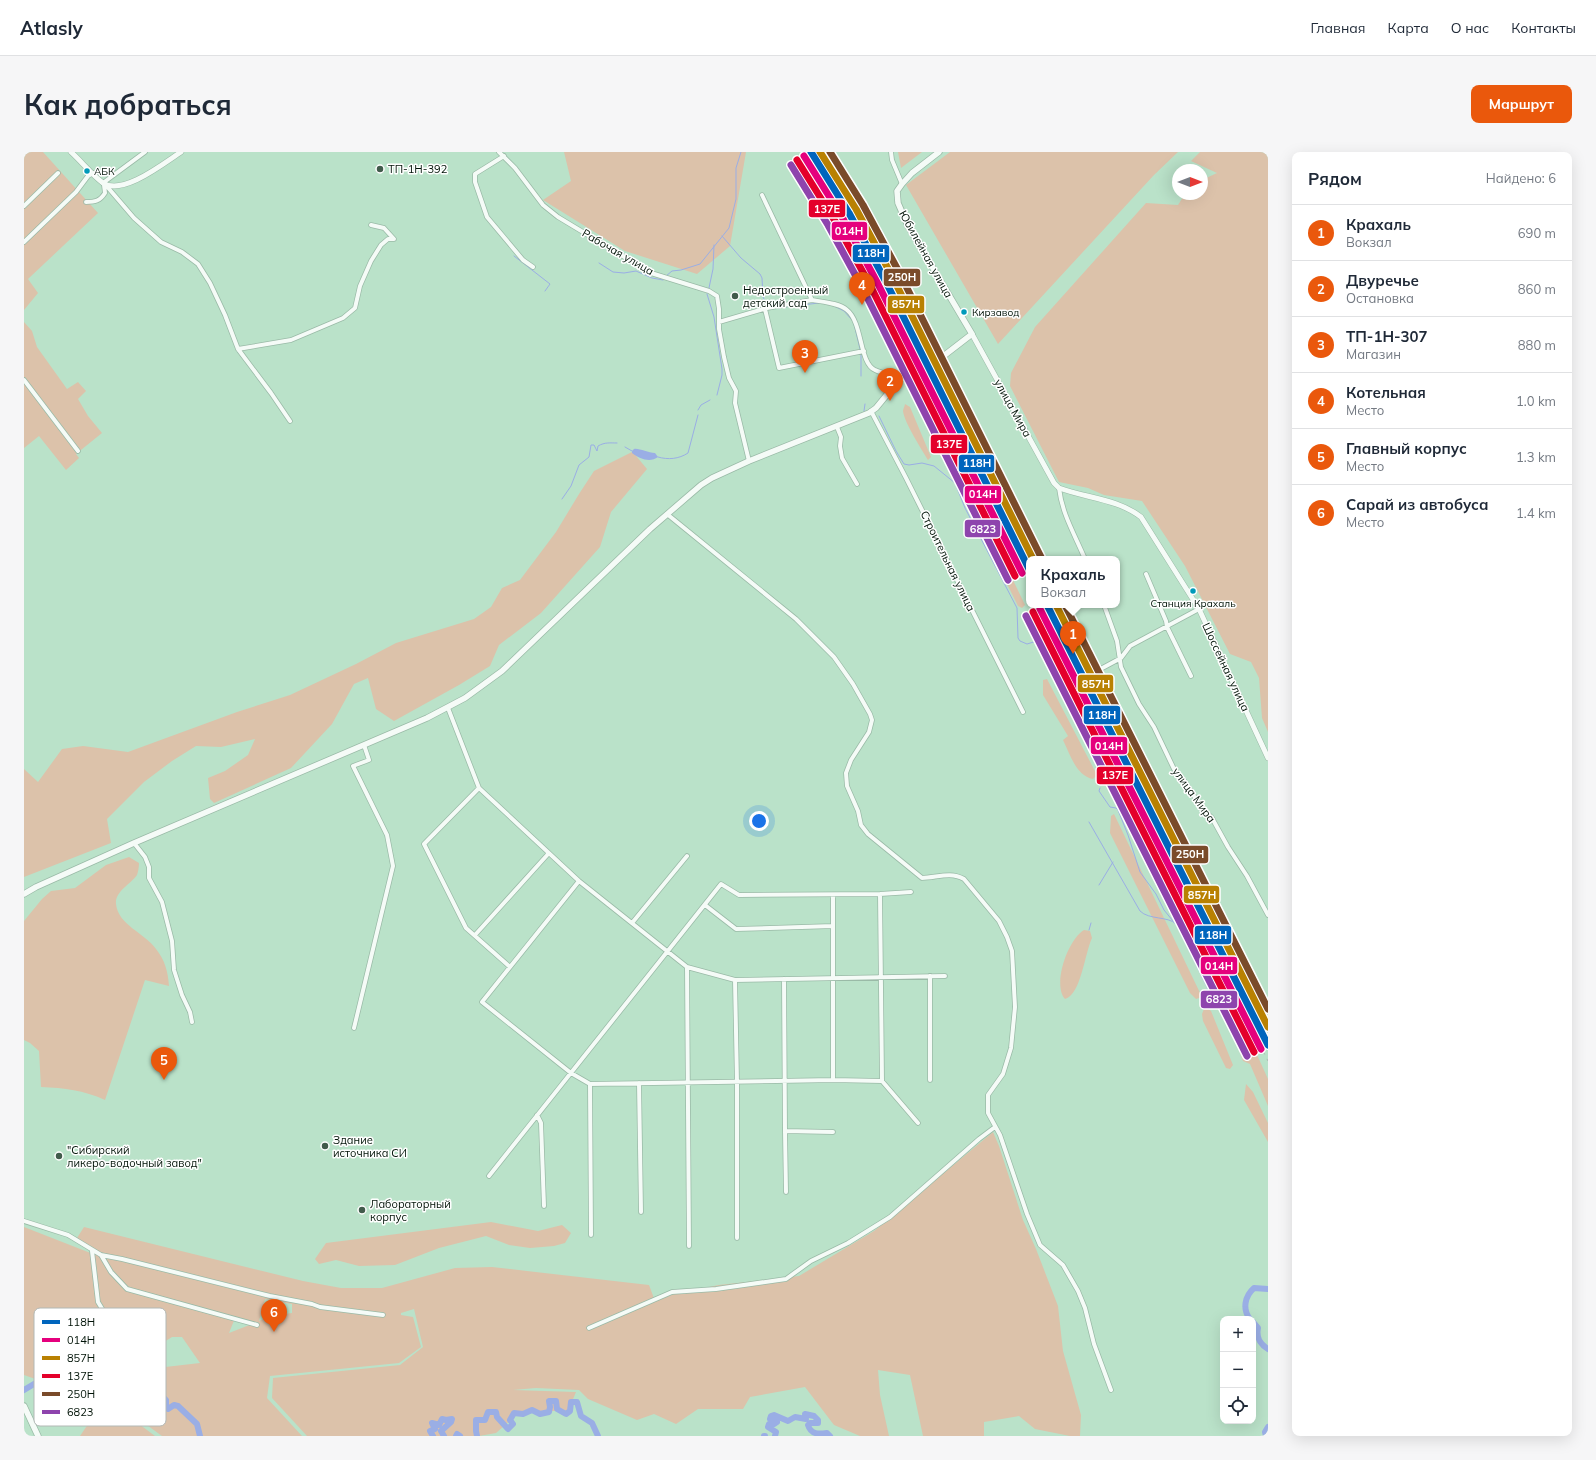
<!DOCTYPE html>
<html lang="ru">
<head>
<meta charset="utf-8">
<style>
	body { margin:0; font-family:Mulish,sans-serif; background:#f6f6f7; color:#1f2937 }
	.controls { position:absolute; right:12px; bottom:12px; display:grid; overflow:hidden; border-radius:8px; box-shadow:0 4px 16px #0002 }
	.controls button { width:36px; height:36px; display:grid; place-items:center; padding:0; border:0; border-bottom:1px solid #e0e1e3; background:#fff; color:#1f2937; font:20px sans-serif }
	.compass { position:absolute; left:1148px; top:12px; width:36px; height:36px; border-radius:50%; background:#fff; box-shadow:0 4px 16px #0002; rotate:90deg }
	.you { position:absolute; left:735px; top:669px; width:14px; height:14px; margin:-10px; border:3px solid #fff; border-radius:50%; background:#1a73e8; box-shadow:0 0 0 6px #1a73e833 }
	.badge { display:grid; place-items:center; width:26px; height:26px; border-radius:50%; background:#ea580c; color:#fff; font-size:13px; font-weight:700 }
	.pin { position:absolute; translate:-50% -33px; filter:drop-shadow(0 1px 2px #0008) }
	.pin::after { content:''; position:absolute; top:21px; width:14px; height:12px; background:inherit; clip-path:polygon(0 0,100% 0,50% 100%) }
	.popup { position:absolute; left:1002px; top:404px; width:94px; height:52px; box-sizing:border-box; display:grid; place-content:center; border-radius:8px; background:#fff; filter:drop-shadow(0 1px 3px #0005); font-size:13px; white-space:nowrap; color:#747a83 }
	.popup b { font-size:15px; color:#1f2937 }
	.popup::after { content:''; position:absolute; left:50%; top:100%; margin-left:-8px; border:8px solid transparent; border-top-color:#fff }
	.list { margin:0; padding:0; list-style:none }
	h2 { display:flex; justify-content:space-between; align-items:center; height:52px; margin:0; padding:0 16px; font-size:17px }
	h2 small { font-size:13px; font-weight:400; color:#747a83 }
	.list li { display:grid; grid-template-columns:26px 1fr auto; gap:12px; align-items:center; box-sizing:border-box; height:56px; padding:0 16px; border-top:1px solid #e0e1e3 }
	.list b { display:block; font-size:15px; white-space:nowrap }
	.list p { margin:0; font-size:13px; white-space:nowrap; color:#747a83 }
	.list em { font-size:13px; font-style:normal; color:#747a83 }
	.icon { flex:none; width:22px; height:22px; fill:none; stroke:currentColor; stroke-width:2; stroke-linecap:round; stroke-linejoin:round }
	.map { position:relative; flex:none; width:1244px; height:1284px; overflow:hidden; border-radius:8px }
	header { display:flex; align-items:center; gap:24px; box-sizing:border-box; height:56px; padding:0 20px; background:#fff; border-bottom:1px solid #e0e1e3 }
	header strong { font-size:19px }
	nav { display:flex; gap:22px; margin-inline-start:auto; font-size:14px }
	.intro { display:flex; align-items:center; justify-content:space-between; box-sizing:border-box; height:96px; padding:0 24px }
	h1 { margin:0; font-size:28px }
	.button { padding:10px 18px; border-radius:8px; background:#ea580c; color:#fff; font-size:14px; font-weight:700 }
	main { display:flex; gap:24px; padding:0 24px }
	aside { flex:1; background:#fff; border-radius:8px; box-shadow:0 4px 16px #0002 }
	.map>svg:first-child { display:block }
</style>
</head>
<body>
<header>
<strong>Atlasly</strong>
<nav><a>Главная</a><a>Карта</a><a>О нас</a><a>Контакты</a></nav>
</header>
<div class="intro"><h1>Как добраться</h1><a class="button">Маршрут</a></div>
<main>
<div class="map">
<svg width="1244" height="1284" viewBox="0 0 1244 1284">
	<rect width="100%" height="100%" fill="#bae2c9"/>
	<!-- green -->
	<path fill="#dcc2aa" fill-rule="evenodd" d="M0,0H19L74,61L4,127L14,141L0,158Z
		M540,0H722L706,94L673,122L601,99L519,48L547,29Z
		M874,0H898L877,16Z
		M926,0H1154L1130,23L974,192L882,33Z
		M1176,0H1244V580L1238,566L1235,526L1227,510L1206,502L1161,414L1118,349L1080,343L1064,336L1035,330L986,234L987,221L1011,175L1122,51L1154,53L1161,42H1178V28L1193,21L1167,9Z
		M0,170L8,179L13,195L43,237L54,230L62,239L54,247L64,264L78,281L52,302L55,306L42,318L15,284L0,296Z
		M881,252L886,255L907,305L904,308C898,298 880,270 879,259C879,258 881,253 881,252Z
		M905,270L911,272L933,316L932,322L930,323L927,321L903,277Z
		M610,299L613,305L623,317L587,360L576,395L517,461L475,493L466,514L435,533L370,569L352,557L344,526L330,532L308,572L267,616L190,651L186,647L184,626L201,619L224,603L231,587L197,595L172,594L148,609L120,630L83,667L87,691L0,725V617L14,630L38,597L59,594L104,600L213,560L266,543L332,512L372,491L450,467L467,455L478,436L496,428L532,380L555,342L570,319Z
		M943,331L949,340L992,422L988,426L1001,453L998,456L994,454L937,339L936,334Z
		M1010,465L1016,467L1041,521L1039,526L1034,525L1007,470Z
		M1023,527L1073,623L1069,627C1052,624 1046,602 1039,588L1044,584L1019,543V528Z
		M1047,538L1080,595L1077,600L1073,601L1044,557L1043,539Z
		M1090,662L1178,845L1172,847L1166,841L1086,681L1087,664Z
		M1129,700H1131L1151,741L1150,744H1147L1132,716L1127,703Z
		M105,705L115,711C115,715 114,720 113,723C106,733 91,739 92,752C94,773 121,781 132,797C141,808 144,820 145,834L121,828L81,948C59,938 41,936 17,935L15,899L6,891L0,888V769L18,747L27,739L51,736L82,713Z
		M1161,760L1176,789V796L1173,795L1158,765V761Z
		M1060,778L1066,779L1068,786C1061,800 1057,843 1041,847C1028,833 1044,787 1060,778Z
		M1197,834L1216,866L1215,869L1197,855L1189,842L1191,838Z
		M1183,856L1187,859L1209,913L1206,917L1202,916L1179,869L1178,862L1180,857Z
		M1215,891L1229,894L1244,927V954L1226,912L1219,909L1215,898Z
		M1222,932L1229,940L1244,971V990L1220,948Z
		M969,980L975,994L999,1068L1012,1097L1034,1154L1039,1199L1057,1263L1056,1284H1046L1011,1277L995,1264L960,1270V1284H899L886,1223L854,1218L856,1243L865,1284H836L810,1273L781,1235L726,1245L719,1257H674L652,1272L630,1262L613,1268L564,1247L555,1238L512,1236L489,1238L552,1240L544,1259H497L472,1281L455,1284H283L248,1246L249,1226L376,1213L399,1195L390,1157L377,1161V1163L389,1165L397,1195L375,1211L246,1224L243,1246L278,1284H138L105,1260L0,1223V1075L69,1102V1098L53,1086L60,1075L279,1129L317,1136H358L431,1116L468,1115L625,1133L631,1149L650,1142L695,1133L775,1124L850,1079ZM241,1147L268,1152V1161L245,1164L235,1169ZM211,1166L228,1172L205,1181ZM148,1185H158L176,1211L124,1217L116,1205Z
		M467,1070L514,1079L538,1073L547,1081L541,1091L530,1094L506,1096L485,1093L462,1084L415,1096L371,1113L335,1114L312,1108L295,1112L291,1107L302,1091Z
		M75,1256L103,1263L131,1284H56Z"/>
	<!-- water -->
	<path fill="#9aaee5" d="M610,297C615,296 624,301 631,301L634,305C626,311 616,307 608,301V299Z"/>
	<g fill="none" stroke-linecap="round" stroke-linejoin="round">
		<!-- stream -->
		<path stroke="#9aaee5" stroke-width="1" d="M698,84L717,106L736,122L738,126L739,145L743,153
			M490,104L526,132L521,139
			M575,111L589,120L600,121L612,119L628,126L639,128
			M642,124L648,119L657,118L676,112L705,76L712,47V16L717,0
			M685,136L689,117L690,93
			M683,142L690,165L698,217V223L693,243
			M808,153L820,159L827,167
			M752,156L795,151
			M830,172L836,197
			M837,224V202
			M674,258L677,253L686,248
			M840,259L841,252
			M855,264L872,299L880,312L885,313L898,311L910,314L931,331L941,356L993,456L994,486L996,489L1003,492L1013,489L1015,492L1017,499L1040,549L1080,626L1081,630L1079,633
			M601,295L608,299
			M634,305C644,308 655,307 664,301L674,263
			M538,347L547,334L555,313L565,305L567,293H570L573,299L574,294C581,290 586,291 593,291
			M1076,636L1075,639L1086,655L1092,656L1094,658L1104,683L1116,720L1132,742L1140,758L1149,769
			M1065,670L1116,759C1125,768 1144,764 1152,772L1187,843
			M1075,733L1089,710
			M1065,778L1067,771"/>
		<!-- river -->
		<path stroke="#9aaee5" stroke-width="6" d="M1226,1167C1218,1157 1221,1144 1230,1136L1244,1137
			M1229,1170L1234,1176C1232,1186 1236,1192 1244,1197
			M0,1238L20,1226C27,1227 26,1236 32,1239L63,1238L75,1229L87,1213L104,1210L109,1214C106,1229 113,1235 117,1247L140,1246L142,1248V1255L144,1257L150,1253L154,1254L173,1272L176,1284
			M409,1284L406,1279L411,1277L408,1271L415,1273L418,1267L422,1268L428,1267L427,1270L417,1279L420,1284
			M432,1284L433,1282L436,1284
			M453,1284L452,1279V1268H461L464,1260H472L473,1265L484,1277L489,1272L486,1268L490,1261L499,1262L508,1258L516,1262L525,1260L526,1255L525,1249H532L533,1257L542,1262L546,1259L547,1250H553L557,1264L568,1271L574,1284
			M740,1284H741
			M751,1284L752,1280L744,1275L745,1272H750L753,1270L746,1267L747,1264L750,1263L764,1269L771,1265L782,1267L781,1262L790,1264L794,1268V1271H786L784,1273C787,1283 795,1282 803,1281L806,1284
			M1242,1284L1241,1280L1244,1275"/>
		<defs>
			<path id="minor" d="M475,0L491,16L519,53L534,65L627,121L685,139L693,144L695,157V177L700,205L705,226L712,239L711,251L725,309
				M867,0L868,8L878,32
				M480,4L451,22V30L463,65L499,108L509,115
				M79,31L121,0
				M80,31L110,66L137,90L158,100L174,112L186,131L201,163L214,197L247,241L266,269
				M738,43L788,148C799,150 815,151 823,158C839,171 835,211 851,218C858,222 867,222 875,223L878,225
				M62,50C71,50 76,49 81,41L80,33
				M0,54L34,21
				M0,90L52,40L64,24L69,21
				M741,157L755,216L840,199
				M695,170L743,156L788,148
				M214,197L267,188L319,166L331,156L336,134L347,109L357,93L364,87H370L360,76L347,73
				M0,228L54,299
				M847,259L882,326L999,560
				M813,275L817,285L816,294L818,306L833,332
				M1035,336C1038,362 1051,383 1061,407
				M643,362L772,467L810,505L829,532L846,562L848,568L845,580L827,608L822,621L823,634L834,659L837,673L844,682L898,726C912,726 926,719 940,727L975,769L983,785L988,799L991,855L987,896L979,922L964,943V961L976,983L1003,1062L1016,1093L1039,1113L1054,1139L1061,1156L1070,1192L1087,1238
				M1122,422L1142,469L1143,475L1167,524
				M1080,453L1093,489L1097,515L1115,552L1130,575L1150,617L1161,630L1177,655L1188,666L1204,695L1223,724L1244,763
				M1071,520L1097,506L1106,494L1175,457
				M424,556L455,636L555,729L663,815L711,828L921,824
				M455,636L400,692L442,776L486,815
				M110,691L121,705L125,715V726L138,750L148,789L150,818L158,843L166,860L168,870
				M555,729L458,850L547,921L566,932L809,928L858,929
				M856,742L858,929L894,971
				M809,743V928
				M681,753L712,777L809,774
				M608,771L663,704
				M451,783L525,701
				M663,815L665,1094
				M906,824V928
				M760,827L761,979L809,980
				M711,828L713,930V1086
				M330,876L369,714L363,683L329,614L345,608L340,593
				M615,931L617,1060
				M566,932L567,1083
				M513,963L517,971L520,1054
				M761,979L762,1040
				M465,1024L697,732L715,743L856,742L887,740
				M0,1069L44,1083L77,1103L98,1107L246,1144L288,1152L296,1155L359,1163
				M68,1099L74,1150L95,1185L106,1199
				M77,1103L87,1120L103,1137L233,1173
				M565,1176L648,1140L692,1137L762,1127L787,1109L824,1091L866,1065L955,987L971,975"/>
			<path id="tertiary" d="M47,0C57,9 68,23 79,31C99,44 140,11 157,0
				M948,182L1030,331L1035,336C1062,346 1094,347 1117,365L1175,457L1244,606"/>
			<path id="secondary" d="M0,742L12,735L110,691L403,566L441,546L478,519L626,377L677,333L688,326L725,309L845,261L852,256L875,228L913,209L948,182L884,74L874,51L873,39L878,32L888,21L915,0
				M0,1254L14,1284"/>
		</defs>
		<!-- minor casing -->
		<use href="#minor" stroke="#9abaa7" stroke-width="5.5"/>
		<!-- tertiary casing -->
		<use href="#tertiary" stroke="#9abaa7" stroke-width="6"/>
		<!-- secondary casing -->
		<use href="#secondary" stroke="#9abaa7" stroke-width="7"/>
		<!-- minor -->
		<use href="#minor" stroke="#f5fbf7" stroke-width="4"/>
		<!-- tertiary -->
		<use href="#tertiary" stroke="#f5fbf7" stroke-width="5"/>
		<!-- secondary -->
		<use href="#secondary" stroke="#f5fbf7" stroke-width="5.5"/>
		<!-- rail -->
		<path stroke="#afb9b3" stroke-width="1" stroke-dasharray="5 5" stroke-linecap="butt" d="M1207,802L1244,866
			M1234,889L1244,909"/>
		<defs>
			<path id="rail-1" d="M787,0L825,61L861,128L1005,417
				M1023,453L1244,893"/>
			<path id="rail-2" d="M780,4L818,65L854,132L998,421
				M1016,457L1237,897"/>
			<path id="rail-3" d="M796,0L832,57L868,124L1009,407
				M1032,453L1244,875"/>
			<path id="rail-4" d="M773,8L811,69L847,135L991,424
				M1009,460L1230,900"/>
			<path id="rail-5" d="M806,0L839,53L875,120L1018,407
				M1041,453L1244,857"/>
			<path id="rail-6" d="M767,13L804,73L840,139L984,428
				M1002,464L1223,904"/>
		</defs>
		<!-- rail-1 casing -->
		<use href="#rail-1" stroke="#fff" stroke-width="10"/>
		<!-- rail-2 casing -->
		<use href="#rail-2" stroke="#fff" stroke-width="10"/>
		<!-- rail-3 casing -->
		<use href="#rail-3" stroke="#fff" stroke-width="10"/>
		<!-- rail-4 casing -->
		<use href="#rail-4" stroke="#fff" stroke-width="10"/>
		<!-- rail-5 casing -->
		<use href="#rail-5" stroke="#fff" stroke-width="10"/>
		<!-- rail-6 casing -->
		<use href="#rail-6" stroke="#fff" stroke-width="10"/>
		<!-- rail-1 -->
		<use href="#rail-1" stroke="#0065bd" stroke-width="7"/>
		<!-- rail-2 -->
		<use href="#rail-2" stroke="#e5007d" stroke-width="7"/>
		<!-- rail-3 -->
		<use href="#rail-3" stroke="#b98102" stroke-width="7"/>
		<!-- rail-4 -->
		<use href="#rail-4" stroke="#e4002b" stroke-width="7"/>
		<!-- rail-5 -->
		<use href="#rail-5" stroke="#7a4b2a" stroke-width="7"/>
		<!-- rail-6 -->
		<use href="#rail-6" stroke="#8e44ad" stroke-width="7"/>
	</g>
	<!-- markers -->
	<g fill="#415b4b" stroke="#fff" stroke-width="1.5">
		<circle cx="356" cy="17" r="4"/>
		<circle cx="711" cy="144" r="4"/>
		<circle cx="301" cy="994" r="4"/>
		<circle cx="35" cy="1004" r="4"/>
		<circle cx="338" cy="1058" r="4"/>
	</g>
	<g fill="#009aba" stroke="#fff" stroke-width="1.5">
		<circle cx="63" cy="19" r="3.5"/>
		<circle cx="940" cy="160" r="3.5"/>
		<circle cx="1169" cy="439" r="3.5"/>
	</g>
	<g text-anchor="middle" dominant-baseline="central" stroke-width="3" stroke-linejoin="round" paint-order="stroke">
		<!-- bus labels -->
		<g font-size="10" fill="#001307" stroke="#fff" text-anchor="start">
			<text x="70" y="19">АБК</text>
			<text x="948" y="160">Кирзавод</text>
			<text x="1169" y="451" text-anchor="middle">Станция Крахаль</text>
		</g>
		<!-- poi labels -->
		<g font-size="11" fill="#001307" stroke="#fff" text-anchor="start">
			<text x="364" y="17">ТП-1Н-392</text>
			<text x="719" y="138">Недостроенный<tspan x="719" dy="13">детский сад</tspan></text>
			<text x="309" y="988">Здание<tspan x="309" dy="13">источника СИ</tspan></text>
			<text x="43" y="998">"Сибирский<tspan x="43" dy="13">ликеро-водочный завод"</tspan></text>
			<text x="346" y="1052">Лабораторный<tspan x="346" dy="13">корпус</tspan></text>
		</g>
		<!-- street labels -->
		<g font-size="11" fill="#001307" stroke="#fff">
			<text transform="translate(594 100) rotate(30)">Рабочая улица</text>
			<text transform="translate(902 102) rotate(61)">Юбилейная улица</text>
			<text transform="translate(989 256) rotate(61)">улица Мира</text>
			<text transform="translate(924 409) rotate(64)">Строительная улица</text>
			<text transform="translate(1202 515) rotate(65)">Шоссейная улица</text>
			<text transform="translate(1170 643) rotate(54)">улица Мира</text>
		</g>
	</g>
	<!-- legend -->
	<rect x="10" y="1156" width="132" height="118" rx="6" fill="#fff" stroke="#b2b8b5" stroke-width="1"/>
	<rect x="18" y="1168" width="18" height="4" fill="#0065bd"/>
	<rect x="18" y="1186" width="18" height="4" fill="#e5007d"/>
	<rect x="18" y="1204" width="18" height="4" fill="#b98102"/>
	<rect x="18" y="1222" width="18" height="4" fill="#e4002b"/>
	<rect x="18" y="1240" width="18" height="4" fill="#7a4b2a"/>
	<rect x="18" y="1258" width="18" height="4" fill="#8e44ad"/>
	<g font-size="11" fill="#001307">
		<text x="43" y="1174">118Н</text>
		<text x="43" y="1192">014Н</text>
		<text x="43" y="1210">857Н</text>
		<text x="43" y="1228">137Е</text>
		<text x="43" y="1246">250Н</text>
		<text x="43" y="1264">6823</text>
	</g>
	<g stroke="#fff" stroke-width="1.5">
		<rect x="784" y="47" width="38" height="19" rx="4" fill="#e4002b"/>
		<rect x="807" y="69" width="37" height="20" rx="4" fill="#e5007d"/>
		<rect x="828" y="92" width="38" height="19" rx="4" fill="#0065bd"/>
		<rect x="859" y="116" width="38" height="19" rx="4" fill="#7a4b2a"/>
		<rect x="863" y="143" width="38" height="19" rx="4" fill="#b98102"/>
		<rect x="906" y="282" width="38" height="20" rx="4" fill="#e4002b"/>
		<rect x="934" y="302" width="37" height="19" rx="4" fill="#0065bd"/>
		<rect x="940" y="333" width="38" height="19" rx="4" fill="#e5007d"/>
		<rect x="940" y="367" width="37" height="19" rx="4" fill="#8e44ad"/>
		<rect x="1053" y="522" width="37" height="19" rx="4" fill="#b98102"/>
		<rect x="1059" y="553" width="38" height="20" rx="4" fill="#0065bd"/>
		<rect x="1066" y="584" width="38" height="19" rx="4" fill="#e5007d"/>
		<rect x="1072" y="614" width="38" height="19" rx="4" fill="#e4002b"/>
		<rect x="1147" y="693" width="38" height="19" rx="4" fill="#7a4b2a"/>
		<rect x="1159" y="733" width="37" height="19" rx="4" fill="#b98102"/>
		<rect x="1170" y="773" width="38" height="20" rx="4" fill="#0065bd"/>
		<rect x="1176" y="804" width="38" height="19" rx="4" fill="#e5007d"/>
		<rect x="1176" y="838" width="38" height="19" rx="4" fill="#8e44ad"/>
	</g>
	<g font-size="11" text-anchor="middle" font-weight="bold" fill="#fff">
		<text x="803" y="61">137Е</text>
		<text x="825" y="83">014Н</text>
		<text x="847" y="105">118Н</text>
		<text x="878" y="129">250Н</text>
		<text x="882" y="156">857Н</text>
		<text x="925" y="296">137Е</text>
		<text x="953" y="315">118Н</text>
		<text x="959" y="346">014Н</text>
		<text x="959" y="381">6823</text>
		<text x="1072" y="536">857Н</text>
		<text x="1078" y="567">118Н</text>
		<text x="1085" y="598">014Н</text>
		<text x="1091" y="627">137Е</text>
		<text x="1166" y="706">250Н</text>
		<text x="1178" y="747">857Н</text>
		<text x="1189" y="787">118Н</text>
		<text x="1195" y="818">014Н</text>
		<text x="1195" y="851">6823</text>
	</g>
</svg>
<div class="controls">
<button>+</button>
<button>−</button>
<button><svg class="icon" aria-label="locate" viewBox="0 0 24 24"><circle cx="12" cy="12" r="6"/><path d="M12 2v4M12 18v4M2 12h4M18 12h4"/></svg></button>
</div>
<svg class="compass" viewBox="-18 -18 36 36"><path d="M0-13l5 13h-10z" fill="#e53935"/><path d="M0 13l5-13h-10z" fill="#747a83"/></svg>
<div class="you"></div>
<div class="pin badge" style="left:1049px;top:502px">1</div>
<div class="popup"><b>Крахаль</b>Вокзал</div>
<div class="pin badge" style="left:866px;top:249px">2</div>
<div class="pin badge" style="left:781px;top:221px">3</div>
<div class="pin badge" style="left:838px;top:153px">4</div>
<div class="pin badge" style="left:140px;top:928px">5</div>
<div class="pin badge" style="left:250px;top:1180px">6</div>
</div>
<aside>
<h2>Рядом<small>Найдено: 6</small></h2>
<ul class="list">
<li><span class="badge">1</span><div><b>Крахаль</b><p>Вокзал</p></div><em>690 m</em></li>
<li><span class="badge">2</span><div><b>Двуречье</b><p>Остановка</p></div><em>860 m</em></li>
<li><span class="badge">3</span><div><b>ТП-1Н-307</b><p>Магазин</p></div><em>880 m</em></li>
<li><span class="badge">4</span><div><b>Котельная</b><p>Место</p></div><em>1.0 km</em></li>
<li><span class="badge">5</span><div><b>Главный корпус</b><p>Место</p></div><em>1.3 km</em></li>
<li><span class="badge">6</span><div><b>Сарай из автобуса</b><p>Место</p></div><em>1.4 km</em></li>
</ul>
</aside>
</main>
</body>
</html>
